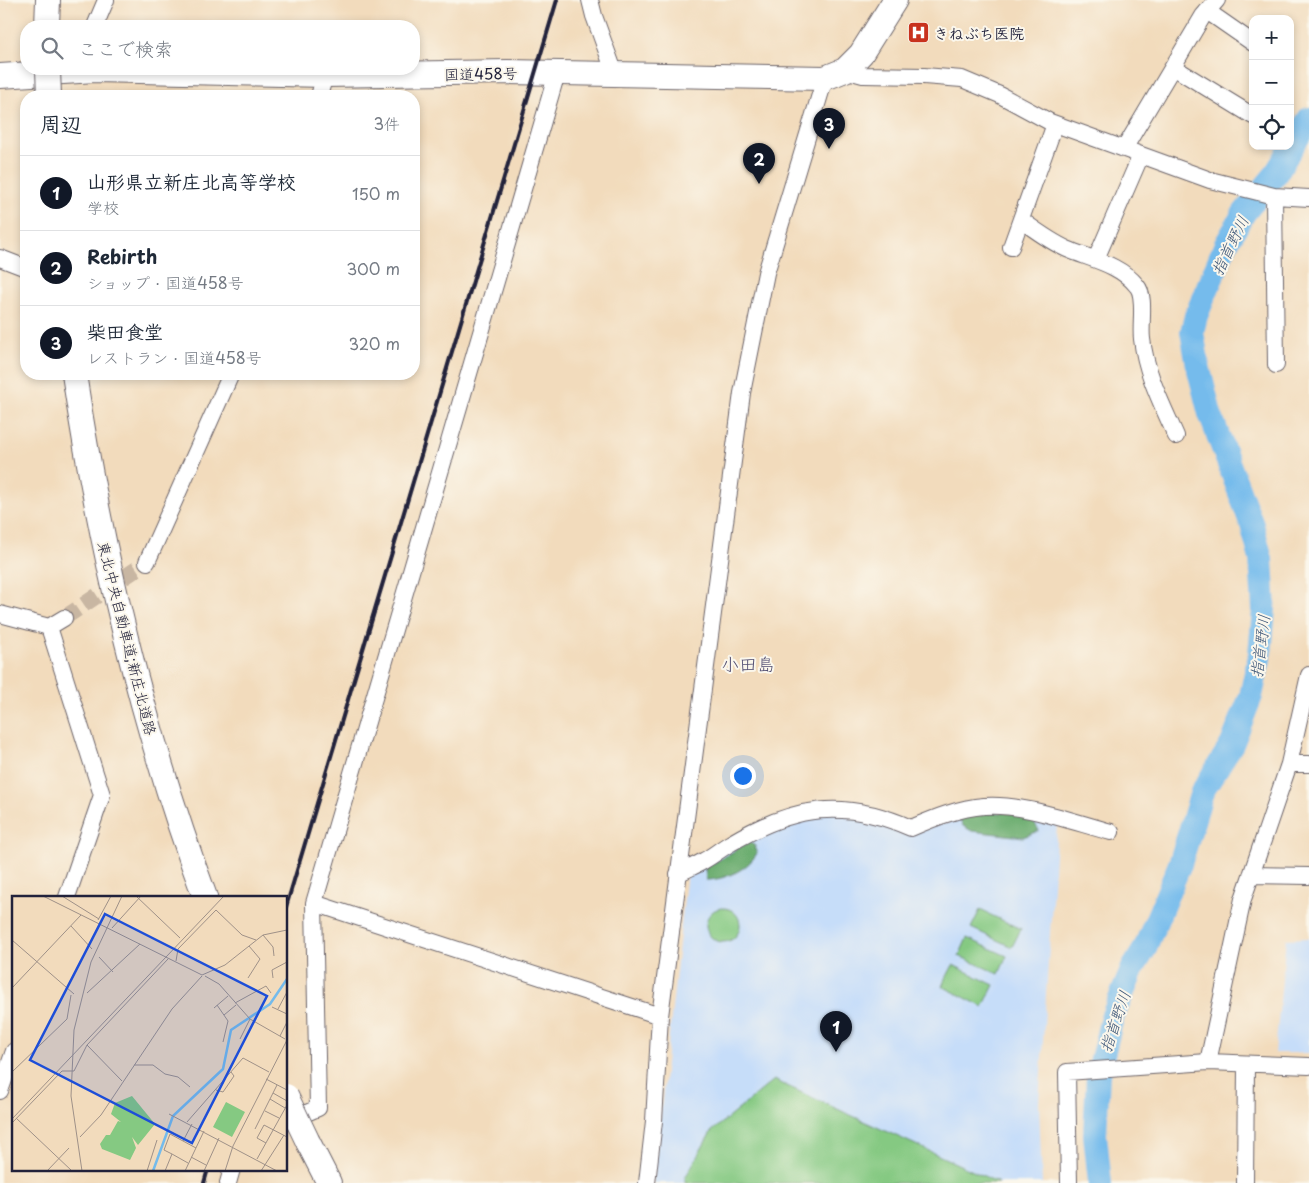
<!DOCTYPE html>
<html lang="ja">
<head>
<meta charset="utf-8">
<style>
	body { margin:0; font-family:"Playpen Sans","Klee One",sans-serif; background:#f6f6f7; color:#1f2937 }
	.controls { position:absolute; right:15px; top:15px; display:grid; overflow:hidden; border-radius:10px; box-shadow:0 2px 8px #0003 }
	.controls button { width:45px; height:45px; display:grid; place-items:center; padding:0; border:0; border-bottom:1px solid #e0e1e3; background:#fff; color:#1f2937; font:25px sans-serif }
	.you { position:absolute; left:742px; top:775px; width:18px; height:18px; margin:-12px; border:4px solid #fff; border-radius:50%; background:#1a73e8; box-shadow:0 0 0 8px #1a73e833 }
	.badge { display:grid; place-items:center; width:32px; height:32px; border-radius:50%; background:#111827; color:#fff; font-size:16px; font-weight:700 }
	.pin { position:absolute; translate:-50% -41px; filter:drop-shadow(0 1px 2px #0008) }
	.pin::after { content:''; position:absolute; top:26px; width:18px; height:15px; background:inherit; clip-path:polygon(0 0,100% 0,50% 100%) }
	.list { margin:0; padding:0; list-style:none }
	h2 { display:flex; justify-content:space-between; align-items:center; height:65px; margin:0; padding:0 20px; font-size:21px }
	h2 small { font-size:16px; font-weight:400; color:#747a83 }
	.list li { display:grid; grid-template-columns:32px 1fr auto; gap:15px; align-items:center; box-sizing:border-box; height:75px; padding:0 20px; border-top:1px solid #e0e1e3 }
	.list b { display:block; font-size:19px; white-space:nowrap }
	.list p { margin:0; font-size:16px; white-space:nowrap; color:#747a83 }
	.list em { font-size:16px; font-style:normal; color:#747a83 }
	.icon { flex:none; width:28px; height:28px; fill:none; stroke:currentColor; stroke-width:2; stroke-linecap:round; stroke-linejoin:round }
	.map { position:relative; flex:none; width:1309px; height:1183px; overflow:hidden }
	.search { position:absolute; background:#fff; box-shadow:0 2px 8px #0003; left:20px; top:20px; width:400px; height:55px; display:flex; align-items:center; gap:12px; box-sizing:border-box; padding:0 18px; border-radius:20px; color:#747a83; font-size:19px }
	.panel { position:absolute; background:#fff; box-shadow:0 2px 8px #0003; left:20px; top:90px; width:400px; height:290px; border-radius:20px }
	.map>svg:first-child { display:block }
</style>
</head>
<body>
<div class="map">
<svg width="1309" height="1183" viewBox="0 0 1309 1183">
	<rect width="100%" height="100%" fill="#fbf7ec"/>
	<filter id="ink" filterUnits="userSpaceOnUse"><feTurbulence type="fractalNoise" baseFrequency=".02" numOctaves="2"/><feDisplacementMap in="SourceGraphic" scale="10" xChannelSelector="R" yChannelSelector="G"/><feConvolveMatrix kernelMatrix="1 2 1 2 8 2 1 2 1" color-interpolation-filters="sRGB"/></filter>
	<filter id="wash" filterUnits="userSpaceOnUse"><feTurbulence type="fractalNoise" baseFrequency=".0096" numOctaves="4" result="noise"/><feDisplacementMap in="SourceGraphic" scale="20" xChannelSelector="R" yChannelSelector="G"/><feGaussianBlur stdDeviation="1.12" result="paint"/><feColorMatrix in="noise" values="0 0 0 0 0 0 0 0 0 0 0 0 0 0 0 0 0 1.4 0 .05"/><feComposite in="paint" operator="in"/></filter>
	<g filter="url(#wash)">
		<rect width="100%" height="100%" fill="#f2dbbc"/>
		<!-- built -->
		<path fill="#c6ddf9" d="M830,811L911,832L949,822L962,814L997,811L1040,819L1057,825L1039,1103L1042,1183H653L687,872L741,840Z
			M1309,938V1053H1275L1286,939Z"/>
		<!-- green -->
		<path fill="#85c982" stroke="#54765e" d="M706 925a17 17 0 1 1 34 0a17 17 0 1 1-34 0Z
			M980,910L1021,929L1012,947L971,928Z
			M967,938L1007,956L999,974L959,956Z
			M953,965L994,985L983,1007L942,986Z
			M774,1080L999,1183H685V1178L711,1132Z"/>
		<!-- forest -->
		<path fill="#6cad70" stroke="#476856" d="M985,813C1003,813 1031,810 1039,831L1023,837L972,831L963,826L959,817Z
			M749,842L755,846L757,853C748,870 724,880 706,880L705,868Z"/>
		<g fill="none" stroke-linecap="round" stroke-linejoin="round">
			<!-- river -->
			<path stroke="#74bbec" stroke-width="24" d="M1100,1183L1095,1135L1098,1075L1112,1018L1133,968L1144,950L1180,864L1202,792L1232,744L1251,696L1260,654L1264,609L1261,559L1252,525L1210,414L1198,366L1192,332L1196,316L1225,246L1244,213L1275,175L1309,119"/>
		</g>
	</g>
	<g filter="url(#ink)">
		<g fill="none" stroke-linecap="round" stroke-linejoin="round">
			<!-- minor-tunnel -->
			<path stroke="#c8b6a2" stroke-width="16" stroke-dasharray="16 8" stroke-linecap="butt" d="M64,618L147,562"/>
			<defs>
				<path id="minor" d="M590,0L594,16L615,74
					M1207,11L1253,43
					M95,26L106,0
					M1173,67L1253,116
					M845,70L863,75L924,76L962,79L1000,95L1050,122L1210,180L1274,196L1309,198
					M319,96L325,75
					M1124,149L1203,16L1217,0
					M1274,196L1276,365
					M1021,220C1035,230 1051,242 1067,249C1090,259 1120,264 1137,286C1146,296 1140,325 1142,339C1146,374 1162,404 1176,436
					M1011,247L1055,124
					M0,258L26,268
					M1096,259L1141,155
					M147,562L231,374
					M0,614L49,627L64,618
					M49,627L102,795L67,897
					M1289,764H1309
					M678,874C687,869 697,865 705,860C714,855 722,848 731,843C793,806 844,798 911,828C934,818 959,808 984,806C1023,803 1073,822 1111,832
					M1251,875L1309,876
					M314,903L660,1016
					M1208,1062L1243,899L1289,764L1309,675
					M0,1091L14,1051
					M288,1121L318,1108L314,903L557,73
					M228,1183L232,1169
					M647,1183L654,1121L660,1016L742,393L766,273L825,78
					M1069,1183L1067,1072L1208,1062L1309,1066
					M1245,1183L1246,1065"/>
				<path id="highway" d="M47,26L48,0
					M0,76L95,70L325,75L508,72L825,78L845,70L861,54L895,0
					M74,374C101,551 142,728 205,897
					M308,1142L329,1183"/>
			</defs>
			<!-- minor casing -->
			<use href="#minor" stroke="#6b6368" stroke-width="18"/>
			<!-- highway casing -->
			<use href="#highway" stroke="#6b6368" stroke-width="26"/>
			<!-- minor -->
			<use href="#minor" stroke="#fff" stroke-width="16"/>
			<!-- highway -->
			<use href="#highway" stroke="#fff" stroke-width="24"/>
			<!-- rail -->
			<path stroke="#22223b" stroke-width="4" d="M286,907L557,0
				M204,1183L208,1169"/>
			<defs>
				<path id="highway-bridge" d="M48,69L49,96
					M286,1096L308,1142"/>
			</defs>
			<!-- highway-bridge casing -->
			<use href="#highway-bridge" stroke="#6b6368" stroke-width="26" stroke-linecap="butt"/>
			<!-- highway-bridge -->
			<use href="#highway-bridge" stroke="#fff" stroke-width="24"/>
		</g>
	</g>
	<!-- icons -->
	<defs>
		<symbol id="hospital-square" viewBox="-11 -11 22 22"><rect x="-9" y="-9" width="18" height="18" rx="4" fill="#c8321e" stroke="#fbf7ec"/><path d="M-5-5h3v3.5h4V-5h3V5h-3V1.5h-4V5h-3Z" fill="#fff"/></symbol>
	</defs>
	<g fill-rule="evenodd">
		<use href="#hospital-square" x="906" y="20" width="25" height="25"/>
	</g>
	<g text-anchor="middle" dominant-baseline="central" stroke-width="4" stroke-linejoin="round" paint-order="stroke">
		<!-- poi labels -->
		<g font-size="15" font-weight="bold" fill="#22223b" stroke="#fbf7ec" text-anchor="start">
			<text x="934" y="32">きねぶち医院</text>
		</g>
		<!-- street labels -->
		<g font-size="15" fill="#22223b" stroke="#fbf7ec">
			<text transform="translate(481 73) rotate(-1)">国道458号</text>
			<text transform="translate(128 638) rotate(76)">東北中央自動車道;新庄北道路</text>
		</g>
		<!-- water labels -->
		<g font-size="16" font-style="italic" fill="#3f5879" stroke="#fbf7ec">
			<text transform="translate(1229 245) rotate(-64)">指首野川</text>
			<text transform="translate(1259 646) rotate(-83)">指首野川</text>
			<text transform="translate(1114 1021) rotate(-71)">指首野川</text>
		</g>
		<!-- quarter labels -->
		<g font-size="18" fill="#524e72" stroke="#fbf7ec">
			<text x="748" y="663">小田島</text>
		</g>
	</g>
	<!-- overview -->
	<g transform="translate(12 896)">
		<rect width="275" height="275" fill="#f2dbbc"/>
		<path d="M120,200L143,228L126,249L120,241L124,252L118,264L90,253L88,248L94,239H98L106,225L109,226L99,218L103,207ZM214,206L233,216L220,241L201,231Z" fill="#85c982"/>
		<path fill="none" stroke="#74bbec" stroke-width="2.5" d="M141,275L161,220L211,173L219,134L258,108L275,83"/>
		<path fill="none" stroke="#9f9188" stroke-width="1" d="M31,0L190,79L213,69L251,39L275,34M50,0L87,23M124,0L168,42M86,24L99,0M59,30L80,53M100,32L129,0M251,39L261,51L262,60M0,44L62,98M87,61L101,76M164,65L166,53L204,14L230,39L244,44M193,80L207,88L238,123L273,143M236,82L248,63L237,50M261,82L260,74L275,66M0,92L69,19M75,97L128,48M223,107L254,90L259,97M205,109L216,125L211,146M260,111L275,118M202,112L216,100M266,113L275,96M212,119L224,109M268,140L275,126M228,143L238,123M75,149L110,185M122,169H141L153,178L166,181L178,191M0,176L55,123L59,99M254,183L275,194M204,194L211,196L222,180L219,176M261,197L275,205M258,203L273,212M253,215L267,222M157,218L265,275M4,222L60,275M0,223L212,0M175,226L231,162L257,176M0,227L50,175H62L75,149L156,63M243,233L265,189M68,241L89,219L160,113L190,80M171,245L180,228M254,247L245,242L252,229L275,241M160,258L152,254L158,238L184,252M179,261L194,269M245,263L275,209M35,275L57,252M70,275L59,200L62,134L79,66L110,0M135,275L145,244M153,275L160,258L176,267M173,275L192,235M192,275L207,242M213,275L221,250L275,144M249,275L272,239"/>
		<path fill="#1d4ed8" fill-opacity="0.15" stroke="#1d4ed8" stroke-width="2.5" d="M93,18L255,100L180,247L18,164Z"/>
		<rect width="275" height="275" fill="none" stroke="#22223b" stroke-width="2.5"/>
	</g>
</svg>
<div class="controls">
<button>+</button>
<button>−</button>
<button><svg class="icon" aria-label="locate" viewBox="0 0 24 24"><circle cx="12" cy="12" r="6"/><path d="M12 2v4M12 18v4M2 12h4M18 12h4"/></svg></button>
</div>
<div class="you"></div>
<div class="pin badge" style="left:836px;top:1052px">1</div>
<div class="pin badge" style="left:759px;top:184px">2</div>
<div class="pin badge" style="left:829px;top:149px">3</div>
<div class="search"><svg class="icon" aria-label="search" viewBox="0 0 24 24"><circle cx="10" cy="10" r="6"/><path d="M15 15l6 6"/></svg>ここで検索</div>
<section class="panel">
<h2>周辺<small>3件</small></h2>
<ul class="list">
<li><span class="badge">1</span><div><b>山形県立新庄北高等学校</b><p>学校</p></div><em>150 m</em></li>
<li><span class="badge">2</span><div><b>Rebirth</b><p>ショップ · 国道458号</p></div><em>300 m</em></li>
<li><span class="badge">3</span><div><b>柴田食堂</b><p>レストラン · 国道458号</p></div><em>320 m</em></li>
</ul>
</section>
</div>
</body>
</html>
